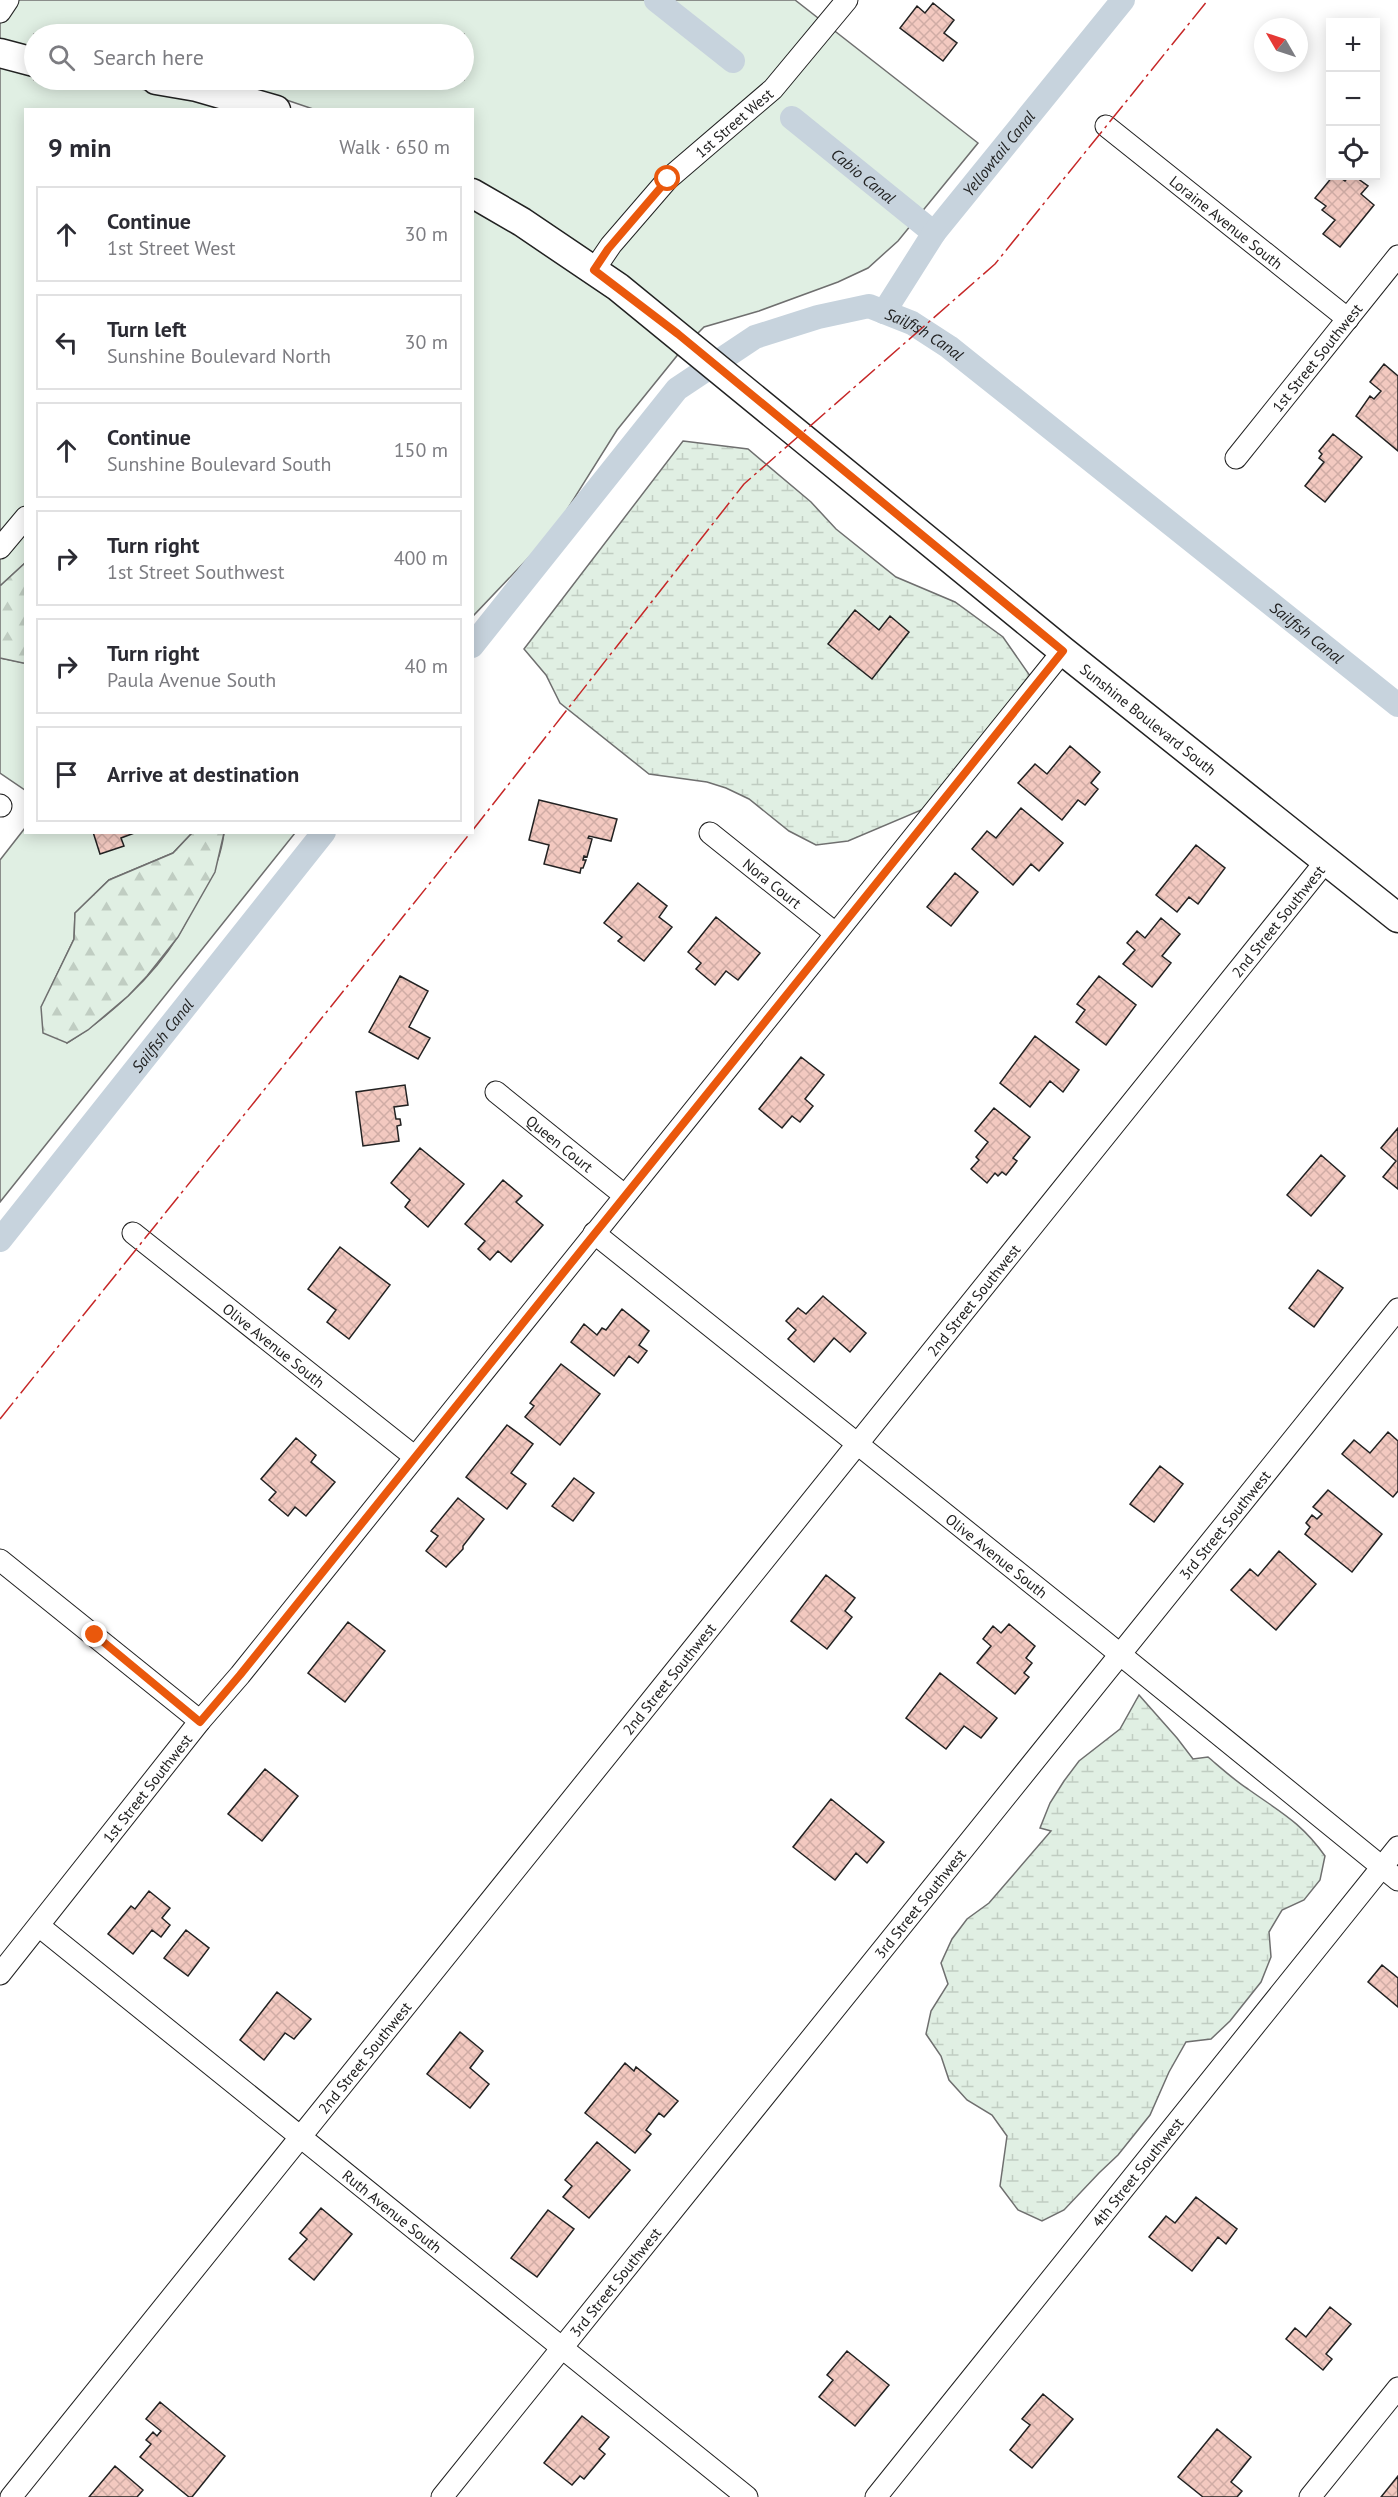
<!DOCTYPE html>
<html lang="en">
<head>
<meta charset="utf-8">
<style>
	body { margin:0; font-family:"PT Sans",sans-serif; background:#f7f7f7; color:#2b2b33 }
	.controls { position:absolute; right:18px; top:18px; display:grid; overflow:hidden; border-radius:0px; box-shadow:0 3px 15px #0003 }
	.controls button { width:54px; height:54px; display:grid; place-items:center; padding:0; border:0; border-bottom:2px solid #e1e1e2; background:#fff; color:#2b2b33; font:30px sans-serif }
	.compass { position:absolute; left:1254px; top:18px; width:54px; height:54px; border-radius:50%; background:#fff; box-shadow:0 3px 15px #0003; rotate:309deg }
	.stop { position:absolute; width:18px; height:18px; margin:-14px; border:4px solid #ea580c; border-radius:50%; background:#fff }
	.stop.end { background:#ea580c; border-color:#fff; box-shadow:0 2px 6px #0008 }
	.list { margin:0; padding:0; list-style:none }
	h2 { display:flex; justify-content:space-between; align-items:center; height:78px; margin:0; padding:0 24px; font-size:26px }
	h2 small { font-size:20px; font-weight:400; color:#7c7c81 }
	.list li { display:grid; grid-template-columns:39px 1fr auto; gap:18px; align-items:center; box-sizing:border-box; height:96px; margin:0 12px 12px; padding:0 12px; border:2px solid #e1e1e2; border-radius:0px }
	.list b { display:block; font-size:22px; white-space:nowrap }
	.list p { margin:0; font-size:20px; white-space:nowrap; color:#7c7c81 }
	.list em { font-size:20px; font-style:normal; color:#7c7c81 }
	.icon { flex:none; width:33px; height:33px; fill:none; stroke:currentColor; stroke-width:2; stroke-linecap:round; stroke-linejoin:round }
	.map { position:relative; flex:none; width:1398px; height:2497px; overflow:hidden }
	.search { position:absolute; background:#fff; box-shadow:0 3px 15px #0003; left:24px; top:24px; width:450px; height:66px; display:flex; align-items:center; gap:15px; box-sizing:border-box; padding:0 21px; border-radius:33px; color:#7c7c81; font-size:22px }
	.panel { position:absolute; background:#fff; box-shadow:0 3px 15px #0003; left:24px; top:108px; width:450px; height:726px; border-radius:0px }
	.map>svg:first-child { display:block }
</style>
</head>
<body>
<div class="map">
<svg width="1398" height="2497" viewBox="0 0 1398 2497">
	<defs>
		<pattern id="forest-firs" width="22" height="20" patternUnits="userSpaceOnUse" patternTransform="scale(1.5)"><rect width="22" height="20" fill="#e0efe3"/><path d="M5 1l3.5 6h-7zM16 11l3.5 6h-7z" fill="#c0cdc2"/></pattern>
		<pattern id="wetland-marsh" width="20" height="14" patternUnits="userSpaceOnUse" patternTransform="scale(1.5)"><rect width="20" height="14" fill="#e0efe3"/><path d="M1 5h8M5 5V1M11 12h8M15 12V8" fill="none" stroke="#c0cdc2"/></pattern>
		<pattern id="building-cross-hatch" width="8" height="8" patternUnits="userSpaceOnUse" patternTransform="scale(1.5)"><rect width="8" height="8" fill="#f3c9c0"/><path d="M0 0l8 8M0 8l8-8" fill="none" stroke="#d0aca5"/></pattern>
	</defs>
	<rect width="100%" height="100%" fill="#fff"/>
	<!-- grass -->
	<path fill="#e0efe3" stroke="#6f6f6f" stroke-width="1.5" d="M0,0H795L978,143L898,241L868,268L838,282L759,311L704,327L697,334L473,180L472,110L313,109L263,92L215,80H464V34H34V49L0,41Z
		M0,66L34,74V80C103,80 167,92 234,109L26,110L25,563L0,586Z
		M473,207L588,280L680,352L617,430L553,532L473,616Z
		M0,658L25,663V790L0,773Z
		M25,828L26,832L192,833L173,853L109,880L75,913L74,939L52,985L67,1043C108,1018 153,977 178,936C186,923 192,909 200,895C213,870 220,862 224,833H295L0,1202V860Z"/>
	<!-- forest -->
	<path fill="url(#forest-firs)" stroke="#6f6f6f" stroke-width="1.5" d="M25,563L26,663H23L0,658V586Z
		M192,833H224L215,872L178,937L147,976L128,996L88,1030L67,1043L43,1033L41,1007L74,939L75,913L109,880L173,853Z"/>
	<!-- wetland -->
	<path fill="url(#wetland-marsh)" stroke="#6f6f6f" stroke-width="1.5" d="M683,441L748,449L811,502L836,529L896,577L955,602L1003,637L1037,686L945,800L848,841L816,845L789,831L749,799L726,788L707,782L649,774L560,703L546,675L524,649Z
		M1139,1695L1177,1738L1193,1759L1208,1757C1221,1768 1234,1780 1248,1789C1280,1812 1301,1822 1325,1856L1320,1880L1304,1900L1282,1910L1269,1932L1271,1957L1261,1982L1230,2021L1211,2039L1186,2042L1169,2072L1150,2115L1118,2155L1099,2173L1064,2210L1042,2221L1018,2210L1000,2186L1007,2136L992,2115L967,2100L949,2080L941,2056L926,2034L931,2011L948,1984L941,1963L952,1939L967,1919L989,1903L1051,1831L1040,1828L1050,1803L1064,1781L1079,1761L1120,1729Z"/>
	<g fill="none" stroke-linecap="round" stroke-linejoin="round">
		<!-- canal -->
		<g stroke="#c7d3dd" stroke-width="24">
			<path d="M656,0L733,61"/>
			<path id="s1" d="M792,118L934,233"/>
			<path id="s2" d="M884,312L934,233L1123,0"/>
			<path id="s3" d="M472,646L677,389L755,337L818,317L869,306L912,323L949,347L1398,705"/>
			<path id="s4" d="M0,1240L324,832"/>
		</g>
	</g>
	<!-- building -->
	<path fill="url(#building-cross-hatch)" stroke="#222" stroke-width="1.5" d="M933,3L954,20L944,33L957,43L943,61L900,28L917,6L925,13Z
		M1333,176H1338L1345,181L1349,176H1354L1368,186L1361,194L1374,205L1340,247L1323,234L1335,220L1322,210L1326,206L1315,198Z
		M1384,364L1398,376V451L1356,416L1370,396L1374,399L1381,391L1370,382Z
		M1333,434L1362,457L1325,502L1305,486L1324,462L1319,458L1322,454L1319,451Z
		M855,610L879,630L890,616L909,632L872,679L828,644Z
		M1070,746L1100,772L1091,783L1098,789L1085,805L1078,800L1062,820L1018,783L1035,764L1047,774Z
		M539,800L617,819L611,841L589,836L588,838L592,839L587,857L584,856L583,860H586L583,868H581L580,873L544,864L549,845L529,840Z
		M1021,808L1063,843L1039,871L1031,864L1013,885L972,849L987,831L996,838Z
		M93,832H137L121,838L124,846L100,854Z
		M1196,845L1225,868L1198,904L1189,897L1177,912L1156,895Z
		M955,873L978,892L951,926L927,907Z
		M638,883L667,906L659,917L672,927L644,961L618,941L622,937L604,923Z
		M716,917L760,953L738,980L726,971L715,985L696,969L701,963L688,952Z
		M1161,918L1180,934L1162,956L1171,963L1152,987L1123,964L1135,950L1127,943L1137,931L1145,938Z
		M400,976L428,991L409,1027L430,1038L418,1059L369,1032Z
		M1099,976L1136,1005L1106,1045L1076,1022L1085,1010L1077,1004Z
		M1035,1036L1079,1070L1063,1092L1050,1081L1030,1107L1000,1083Z
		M801,1057L824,1075L805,1099L813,1106L800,1122L792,1116L782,1128L759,1109Z
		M405,1085L408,1105L394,1107L396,1119H400L401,1125L397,1126L399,1141L363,1146L356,1092Z
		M994,1108L1030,1137L1013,1158L1017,1161L1006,1175L1002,1172L998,1176L995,1173L987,1183L971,1169L979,1160L976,1157L988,1142L975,1131Z
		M1398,1128V1189L1383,1177L1396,1161L1381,1148Z
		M420,1148L464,1184L428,1227L405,1207L410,1200L391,1183Z
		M1321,1155L1345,1176L1311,1216L1287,1195Z
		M503,1180L522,1196L516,1202L543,1225L511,1262L498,1251L490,1260L478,1249L485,1241L465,1224Z
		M340,1247L390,1285L349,1339L327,1322L336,1310L308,1289Z
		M1318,1270L1343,1288L1314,1327L1289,1308Z
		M823,1296L866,1333L850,1352L834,1338L814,1362L788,1339L796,1330L786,1321L798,1308L806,1314Z
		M622,1309L649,1331L639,1345L647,1351L638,1363L629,1356L614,1376L571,1342L584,1324L597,1335L602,1328L606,1330Z
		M561,1364L600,1394L560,1445L525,1417L534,1406L530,1403Z
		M507,1425L533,1444L511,1473L526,1484L507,1509L466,1477Z
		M1388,1432L1398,1441V1491L1393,1497L1342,1454L1354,1440L1370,1453Z
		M296,1438L316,1455L311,1462L335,1482L306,1516L295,1507L288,1516L269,1500L276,1492L261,1479Z
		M1160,1466L1183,1484L1154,1522L1130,1504Z
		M574,1478L594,1493L573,1521L552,1506Z
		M1328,1490L1382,1534L1352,1572L1305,1534L1310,1527L1306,1523L1312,1515L1317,1519L1322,1514L1313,1507Z
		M458,1498L484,1519L463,1546V1549L446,1567L426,1551L438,1536L431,1531Z
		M1279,1551L1316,1584L1276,1630L1231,1590L1250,1569L1258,1576Z
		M826,1575L855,1598L845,1611L852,1617L827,1649L791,1621Z
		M348,1622L385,1651L345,1702L308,1673Z
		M1009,1624L1035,1646L1026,1658L1032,1663L1024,1673L1029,1677L1015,1694L977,1663L991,1646L983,1639L993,1626L1001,1633Z
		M940,1673L997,1718L981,1738L964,1726L946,1749L906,1718Z
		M265,1769L298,1796L262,1841L228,1814Z
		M831,1799L884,1842L867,1863L856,1853L835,1880L793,1847Z
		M149,1891L170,1908L162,1918L170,1925L161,1937L152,1930L133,1954L108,1934L131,1906L135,1909Z
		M186,1930L209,1948L188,1976L164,1958Z
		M1382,1965L1398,1978V2007L1368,1982Z
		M277,1992L311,2019L294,2039L285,2033L264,2060L240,2040Z
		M460,2032L483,2051L470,2068L489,2084L470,2108L427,2074Z
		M625,2063L634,2071L636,2067L678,2101L664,2117L659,2113L646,2130L651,2134L635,2153L585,2113Z
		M597,2142L630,2170L589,2218L563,2197L572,2186L565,2180Z
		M1196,2197L1237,2229L1226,2244L1218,2237L1192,2271L1149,2237L1166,2216L1175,2223Z
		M321,2208L352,2234L314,2280L289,2259L307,2239L300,2233Z
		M548,2210L574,2229L537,2277L511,2258Z
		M1330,2307L1351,2324L1326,2354L1332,2359L1323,2370L1286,2339L1295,2328L1306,2337Z
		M847,2351L889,2385L855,2426L819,2397L833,2380L827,2375Z
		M1043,2394L1073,2419L1032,2468L1010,2450L1030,2425L1022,2419Z
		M160,2402L225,2456L192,2497H189L140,2457L151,2444L146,2440L153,2432L157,2436L161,2431L146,2419Z
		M582,2416L609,2437L599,2449L605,2454L584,2479L580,2476L572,2485L544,2463Z
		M1217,2429L1251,2457L1231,2482L1242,2491L1237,2497H1203L1178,2477Z
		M115,2466L143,2490L137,2497H89Z
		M1398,2476V2497H1381Z"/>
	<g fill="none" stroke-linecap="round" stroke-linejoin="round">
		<defs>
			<g id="street">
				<path d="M0,12L8,0"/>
				<path id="s5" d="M1106,126L1348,319"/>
				<path id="s6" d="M594,270L611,245L668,179L773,89L847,0"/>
				<path id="s7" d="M1236,458L1398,256"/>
				<path d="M0,548L26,517"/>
				<path d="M0,805L1,806"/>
				<path id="s8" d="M710,833L835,933"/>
				<path id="s9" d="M496,1092L624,1195"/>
				<path id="s10" d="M133,1233L415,1457"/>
				<path id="s11" d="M594,1233L1100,1638L1398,1880"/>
				<path d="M0,1560L200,1721"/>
				<path id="s12" d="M39,1926L747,2497"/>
				<path id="s13" d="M0,1974L200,1721L240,1675L1063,651"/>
				<path id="s14" d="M11,2497L1326,861"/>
				<path id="s15" d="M442,2497L1398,1309"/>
				<path id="s16" d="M876,2497L1398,1847"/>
				<path d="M1310,2497L1398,2388"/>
			</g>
			<g id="secondary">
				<path d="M0,53L34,62"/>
				<path d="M156,80L197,87L276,110"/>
				<path id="s17" d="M472,193L522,222L618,287L1063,651L1398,918"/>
			</g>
		</defs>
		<!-- street casing -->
		<use href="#street" stroke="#222" stroke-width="23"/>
		<!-- secondary casing -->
		<use href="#secondary" stroke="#222" stroke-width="31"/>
		<!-- street -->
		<use href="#street" stroke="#fff" stroke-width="21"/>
		<!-- secondary -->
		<use href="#secondary" stroke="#fff" stroke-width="28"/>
		<!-- power -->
		<path stroke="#c62828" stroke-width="1.5" stroke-dasharray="21 4.5 3 4.5" stroke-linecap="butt" d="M472,831L744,484L995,264L1208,0
			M0,1419L471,832"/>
	</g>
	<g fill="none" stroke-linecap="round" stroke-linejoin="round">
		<!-- route -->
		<path stroke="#ea580c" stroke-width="8" d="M95,1635L200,1722L240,1675L1063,651L678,334L594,270L608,249L668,179"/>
	</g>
	<g text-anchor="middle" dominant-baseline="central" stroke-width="4.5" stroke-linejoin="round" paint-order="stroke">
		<!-- street labels -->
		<g font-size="15" fill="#222" stroke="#fff">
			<text stroke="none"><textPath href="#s6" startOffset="204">1st Street West</textPath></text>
			<text stroke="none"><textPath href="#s5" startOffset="154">Loraine Avenue South</textPath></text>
			<text stroke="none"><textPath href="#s7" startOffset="129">1st Street Southwest</textPath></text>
			<text stroke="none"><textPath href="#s17" startOffset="858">Sunshine Boulevard South</textPath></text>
			<text stroke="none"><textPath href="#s8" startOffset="80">Nora Court</textPath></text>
			<text stroke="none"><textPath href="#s14" startOffset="2022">2nd Street Southwest</textPath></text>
			<text stroke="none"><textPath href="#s9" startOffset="82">Queen Court</textPath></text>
			<text stroke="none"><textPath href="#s14" startOffset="1536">2nd Street Southwest</textPath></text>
			<text stroke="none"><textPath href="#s10" startOffset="180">Olive Avenue South</textPath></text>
			<text stroke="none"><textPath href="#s15" startOffset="1248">3rd Street Southwest</textPath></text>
			<text stroke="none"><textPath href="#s11" startOffset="516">Olive Avenue South</textPath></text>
			<text stroke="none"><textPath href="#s14" startOffset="1050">2nd Street Southwest</textPath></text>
			<text stroke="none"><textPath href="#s13" startOffset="237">1st Street Southwest</textPath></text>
			<text stroke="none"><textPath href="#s15" startOffset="762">3rd Street Southwest</textPath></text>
			<text stroke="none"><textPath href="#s14" startOffset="564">2nd Street Southwest</textPath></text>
			<text stroke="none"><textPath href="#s16" startOffset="417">4th Street Southwest</textPath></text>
			<text stroke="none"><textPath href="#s12" startOffset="454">Ruth Avenue South</textPath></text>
			<text stroke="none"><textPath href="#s15" startOffset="276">3rd Street Southwest</textPath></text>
		</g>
		<!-- water labels -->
		<g font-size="16" font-style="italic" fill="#222" stroke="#fff">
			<text stroke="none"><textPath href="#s2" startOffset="196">Yellowtail Canal</textPath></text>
			<text stroke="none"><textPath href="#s1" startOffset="92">Cabio Canal</textPath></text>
			<text stroke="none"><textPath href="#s3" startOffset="603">Sailfish Canal</textPath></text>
			<text stroke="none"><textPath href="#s3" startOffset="1089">Sailfish Canal</textPath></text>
			<text stroke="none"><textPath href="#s4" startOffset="261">Sailfish Canal</textPath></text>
		</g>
	</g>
</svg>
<div class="controls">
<button>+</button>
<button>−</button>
<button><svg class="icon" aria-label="locate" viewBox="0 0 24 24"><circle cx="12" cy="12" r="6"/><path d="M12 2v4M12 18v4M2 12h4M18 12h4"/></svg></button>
</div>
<svg class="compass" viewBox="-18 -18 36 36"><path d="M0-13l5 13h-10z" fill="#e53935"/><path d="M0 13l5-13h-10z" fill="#7c7c81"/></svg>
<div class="stop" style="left:668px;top:179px"></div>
<div class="stop end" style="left:95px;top:1635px"></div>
<div class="search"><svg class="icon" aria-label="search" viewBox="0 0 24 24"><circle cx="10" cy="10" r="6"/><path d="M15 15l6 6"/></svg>Search here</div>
<section class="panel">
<h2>9 min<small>Walk · 650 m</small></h2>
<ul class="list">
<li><svg class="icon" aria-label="ahead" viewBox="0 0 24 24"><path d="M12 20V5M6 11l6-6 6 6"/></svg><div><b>Continue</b><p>1st Street West</p></div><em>30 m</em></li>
<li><svg class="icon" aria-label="left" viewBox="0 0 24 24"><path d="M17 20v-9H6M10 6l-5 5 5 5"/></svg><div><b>Turn left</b><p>Sunshine Boulevard North</p></div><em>30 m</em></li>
<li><svg class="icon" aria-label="ahead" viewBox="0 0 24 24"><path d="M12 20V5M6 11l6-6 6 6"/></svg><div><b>Continue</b><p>Sunshine Boulevard South</p></div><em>150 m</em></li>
<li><svg class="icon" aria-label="right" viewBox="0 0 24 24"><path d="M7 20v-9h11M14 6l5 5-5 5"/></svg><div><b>Turn right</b><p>1st Street Southwest</p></div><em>400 m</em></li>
<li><svg class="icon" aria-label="right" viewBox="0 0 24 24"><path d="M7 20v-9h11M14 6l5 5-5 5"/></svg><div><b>Turn right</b><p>Paula Avenue South</p></div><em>40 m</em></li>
<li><svg class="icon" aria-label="arrive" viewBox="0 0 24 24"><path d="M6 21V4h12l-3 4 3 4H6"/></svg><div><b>Arrive at destination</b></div></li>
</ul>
</section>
</div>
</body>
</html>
